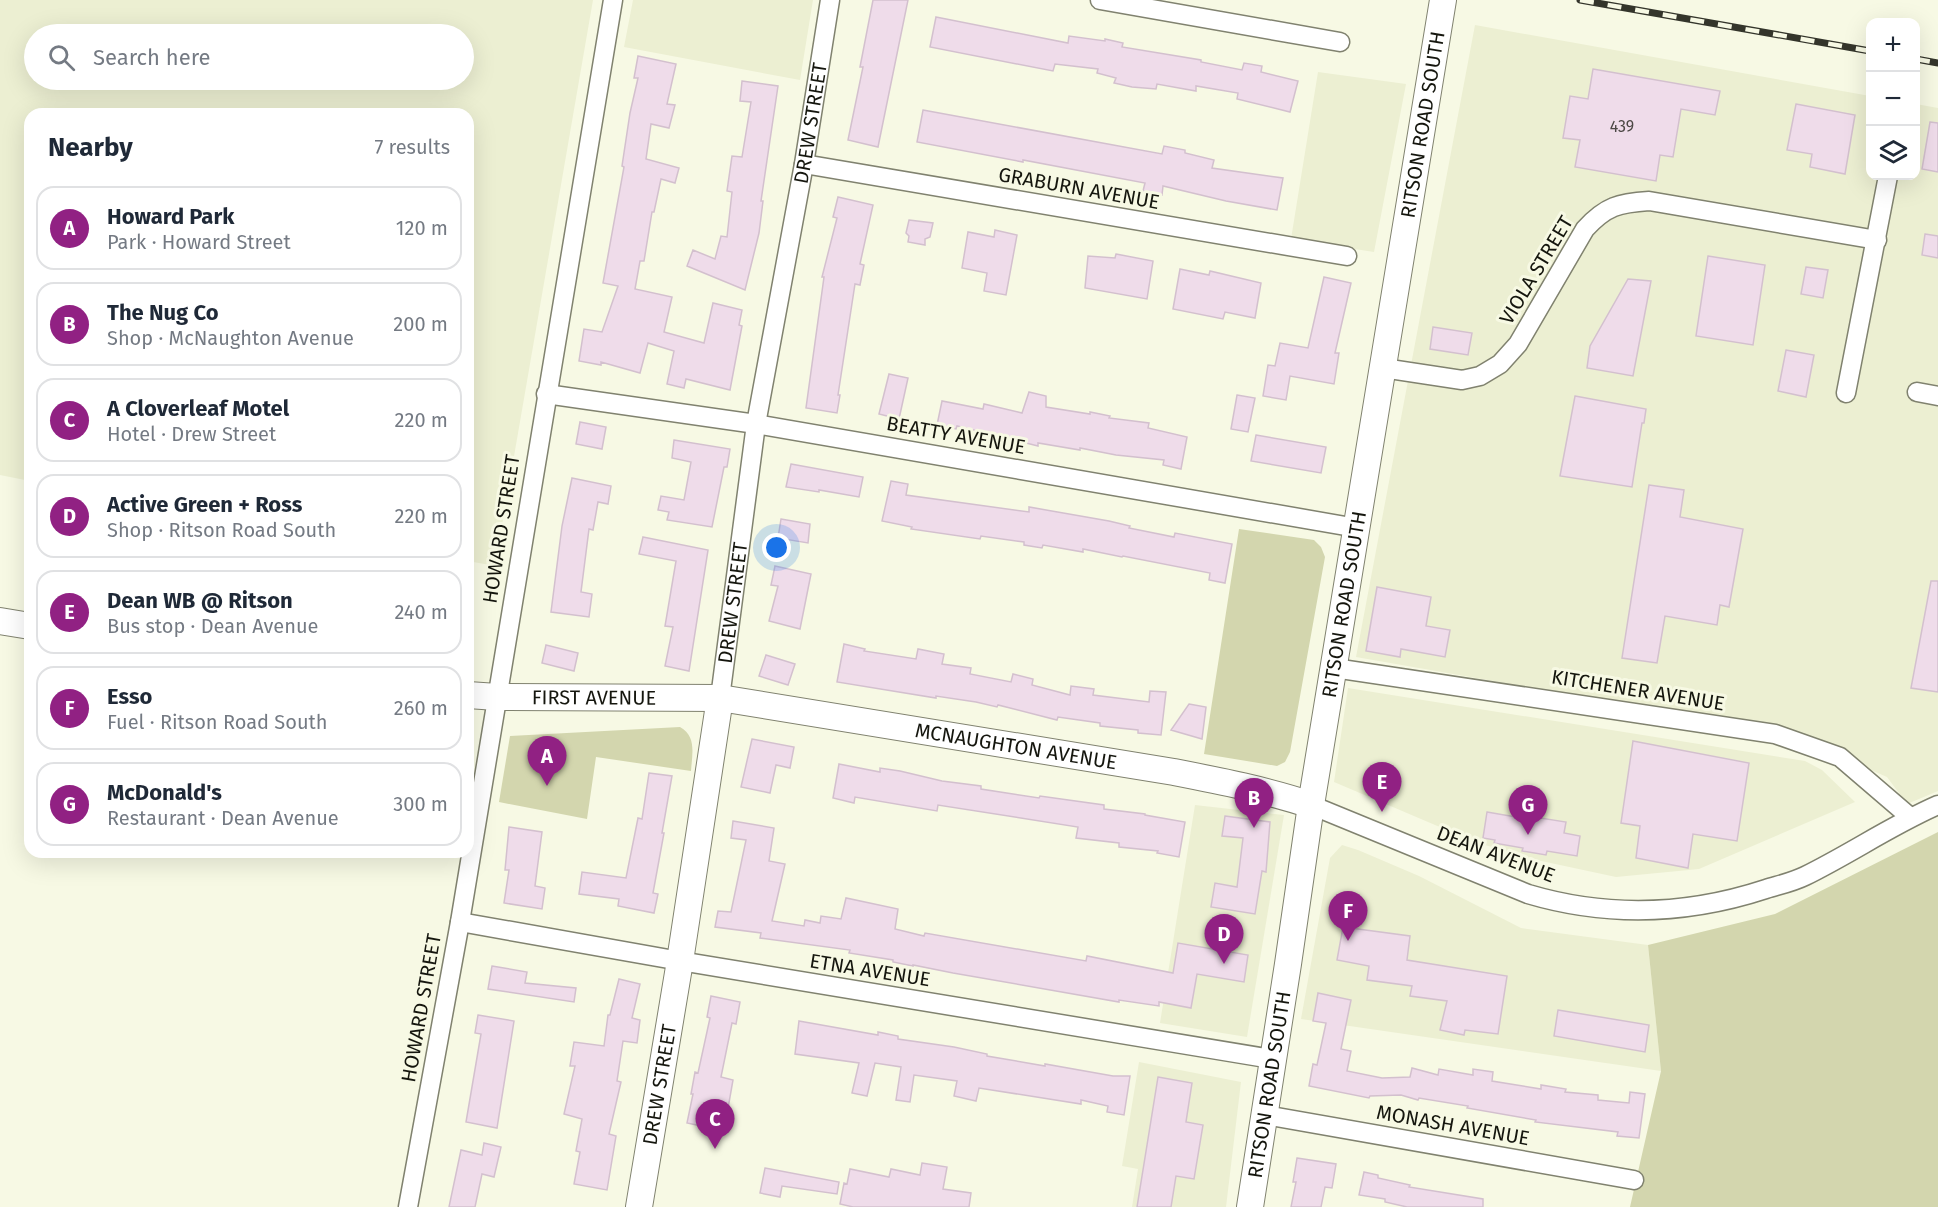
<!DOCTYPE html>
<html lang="en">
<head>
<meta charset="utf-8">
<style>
	body { margin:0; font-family:"Fira Sans",sans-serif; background:#f2f2f3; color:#1f2937 }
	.controls { position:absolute; right:18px; top:18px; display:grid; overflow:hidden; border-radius:12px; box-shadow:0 6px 24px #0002 }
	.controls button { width:54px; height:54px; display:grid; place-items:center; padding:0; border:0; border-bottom:2px solid #e0e1e3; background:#fff; color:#1f2937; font:30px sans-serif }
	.you { position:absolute; left:777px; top:548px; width:21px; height:21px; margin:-15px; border:4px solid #fff; border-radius:50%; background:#1a73e8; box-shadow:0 0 0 9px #1a73e833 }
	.badge { display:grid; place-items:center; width:39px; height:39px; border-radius:50%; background:#912183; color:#fff; font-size:20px; font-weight:700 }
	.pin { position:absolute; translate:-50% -50px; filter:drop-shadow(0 2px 3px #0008) }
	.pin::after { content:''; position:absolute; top:32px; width:21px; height:18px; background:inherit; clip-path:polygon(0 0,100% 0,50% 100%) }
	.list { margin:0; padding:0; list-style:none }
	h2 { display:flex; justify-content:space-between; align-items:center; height:78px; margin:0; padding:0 24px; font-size:26px }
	h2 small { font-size:20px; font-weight:400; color:#747a83 }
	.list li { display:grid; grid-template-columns:39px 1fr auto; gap:18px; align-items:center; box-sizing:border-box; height:84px; margin:0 12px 12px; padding:0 12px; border:2px solid #e0e1e3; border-radius:18px }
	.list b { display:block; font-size:22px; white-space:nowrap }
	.list p { margin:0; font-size:20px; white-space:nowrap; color:#747a83 }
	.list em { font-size:20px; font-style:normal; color:#747a83 }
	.icon { flex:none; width:33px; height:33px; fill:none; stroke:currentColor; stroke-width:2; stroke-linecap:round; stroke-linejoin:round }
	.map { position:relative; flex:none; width:1938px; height:1207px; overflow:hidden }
	.search { position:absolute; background:#fff; box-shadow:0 6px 24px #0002; left:24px; top:24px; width:450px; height:66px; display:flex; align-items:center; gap:15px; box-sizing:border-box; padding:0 21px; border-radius:33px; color:#747a83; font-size:22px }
	.panel { position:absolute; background:#fff; box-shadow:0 6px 24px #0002; left:24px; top:108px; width:450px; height:750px; border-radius:18px }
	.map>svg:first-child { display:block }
</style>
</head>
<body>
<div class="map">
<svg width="1938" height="1207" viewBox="0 0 1938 1207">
	<rect width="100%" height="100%" fill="#f7f9e4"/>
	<!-- built -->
	<path fill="#ecefd2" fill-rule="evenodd" d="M0,0H593L495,566L468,561V114H30V481L0,475ZM34,34H464V80H34Z
		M633,0H813L800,80L624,47Z
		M1475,25L1870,96V176H1916V104L1938,108V791L1907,804L1887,777L1784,732L1356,657Z
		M1318,72L1406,84L1374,252L1291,239Z
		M1348,688L1805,761L1822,770L1855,802L1699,869L1616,877L1532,859L1475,842L1334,782Z
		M1195,805L1284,815L1247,1037L1160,1023Z
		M1342,845L1358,850L1419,876L1521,928L1648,945L1661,1071L1301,1019L1330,858Z
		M1139,1062L1241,1082L1226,1207H1132L1138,1169L1122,1166Z"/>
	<!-- green -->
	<path fill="#d3d6ae" d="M1239,529L1314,540L1321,547L1325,557L1290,752L1285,762L1277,766L1204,754Z
		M680,727C697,736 692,755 691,771L596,757L587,819L499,802L510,736Z
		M1938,832V1207H1630L1661,1071L1648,945L1775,914Z"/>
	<!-- building -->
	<path fill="#efdcea" stroke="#d3c0ce" stroke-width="1.5" d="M873,0H908L878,147L848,140L863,67H860Z
		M936,17L1068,43L1069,36L1105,41V39L1123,43L1122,47L1201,60V62L1242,70L1244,63L1262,66L1261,72L1298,81L1290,112L1237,99L1238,93L1196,86V91L1157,84L1156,89L1132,87L1114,83L1116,78L1097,73L1098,69L1055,64L1053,71L930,47Z
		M638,56L676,64L667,104L675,105L669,128L651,124L646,159L679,168L675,183L661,179L654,212H652L644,261H640L635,289L672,297L664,332L704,343L713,303L742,310L739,325L742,326L730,390L686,379L684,388L667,384L674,351L648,343L640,373L601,362V365L579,361L584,329L602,332L618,286L603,283L624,167L622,166L630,113L638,78H634Z
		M1593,69L1720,91L1715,115L1681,109L1673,157L1660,155L1656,181L1575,167L1580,140L1563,138L1570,96L1588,99Z
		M742,81L778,86L761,201H763L759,233L745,290L687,266L693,250L715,259L721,236L727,237L732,192L727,191L732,156L742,157L751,102L740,101Z
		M1796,104L1855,115L1845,174L1810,167L1812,154L1787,150Z
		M923,110L1162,154L1164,146L1185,150V153L1214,160L1212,168L1283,178L1277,210L1226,201L1163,186L1162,195L1143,191L1145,183L1023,160V162L917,142Z
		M1930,122L1938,123V172L1922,169Z
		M838,197L873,205L860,264L864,265L860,285L855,284L838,395H840L837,413L806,408L824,277H822L837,218L833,217Z
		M909,220L933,223L930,237L925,239V245L908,242L909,236L906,233Z
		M995,230L1017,235L1006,295L984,291L987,273L962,268L968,232L994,237Z
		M1925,234L1938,236V258L1922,255Z
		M1116,254L1153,261L1147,299L1085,288L1088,256L1115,258Z
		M1708,256L1765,265L1753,345L1696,336Z
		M1806,267L1828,270L1823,298L1801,294Z
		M1180,269L1209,275L1210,271L1261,283L1255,318L1225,312L1223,319L1173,309Z
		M1324,277L1351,283L1335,353H1339L1334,384L1290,376L1286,400L1263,396L1268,365L1275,366L1280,343L1308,348Z
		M1628,279L1651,281L1633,376L1587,368L1590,346Z
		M1433,327L1472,333L1468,355L1430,349Z
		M1786,350L1814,355L1806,397L1778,391Z
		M889,374L908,378L899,419L879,414Z
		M1029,392L1046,396V407L1090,414V412L1110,416L1109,418L1149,423L1148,428L1187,437L1181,469L1163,465L1164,460L1116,455L1080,448V450L1038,443V446L957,426L956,429L937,425L942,401L983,409L984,404L1022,413Z
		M1237,395L1255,398L1248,432L1231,429Z
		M1575,396L1646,409L1644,423H1642L1632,487L1560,476Z
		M580,422L606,427L602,449L576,444Z
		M1256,435L1326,447L1321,473L1251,461Z
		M674,440L730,449L727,467H724L712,527L667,520L669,512L658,510L661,496L684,500L691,462L672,458Z
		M791,464L863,477L859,497L819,490V492L786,487Z
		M572,478L611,486L608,504L598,502L593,530L589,529L581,592L592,594L589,617L551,612L562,526Z
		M891,481L908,484L906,495L1029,512V507L1109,521L1130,526L1129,528L1174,537L1175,533L1232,544L1225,583L1209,580L1210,573L1123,556L1122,557L1083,549V552L1043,545L1042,548L1024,545V542L981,536L980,539L911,529L912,527L882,521Z
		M1649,485L1684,490L1680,517L1743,529L1729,607L1720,605L1717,625L1665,616L1657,663L1622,658Z
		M781,519L810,524L808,543L778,538Z
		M643,537L708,550L689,671L665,666L673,627L665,626L676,561L639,554Z
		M775,566L811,574L800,629L769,621L778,586L771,585Z
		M1931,581H1938V692L1911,688Z
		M1377,587L1431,597L1426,626L1450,630L1445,657L1401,649L1400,657L1366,651Z
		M844,644L865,649L864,651L916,659L918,649L944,654L942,664L971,668L970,674L1011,682L1013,674L1033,679L1032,685L1070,695L1071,686L1094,689L1093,695L1149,702L1150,691L1166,692L1161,735L1138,733V730L1100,726V723L1058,717L1057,720L998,705L997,707L976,702L936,696V698L837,682Z
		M546,645L578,653L574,671L542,663Z
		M766,655L795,664L788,685L759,676Z
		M1189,704L1206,707L1202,739L1171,730Z
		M752,739L794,747L790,768L776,765L770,793L741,787Z
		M1633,741L1749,763L1737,841L1693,834L1688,868L1636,858L1640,826L1621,823Z
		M839,764L880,772V768L900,771L942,781L981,786V789L1039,798L1040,796L1104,805V809L1145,814V815L1185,822L1179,857L1157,853L1158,851L1119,847V843L1076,838L1078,827L938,805L937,811L855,797L854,803L833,798Z
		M649,773L672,776L662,833H664L653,893L658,894L654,913L618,906L619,899L579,894L582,872L626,878L638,818L642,819Z
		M1487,812L1527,819L1528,816L1566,822L1564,833L1580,836L1577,856L1547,851L1546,855L1522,851L1523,848L1494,843L1495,840L1483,838Z
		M1225,816L1270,822L1266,872L1262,871L1255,914L1211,907L1215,883L1237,887L1243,838L1222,836Z
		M733,821L774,828L769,861L785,864L772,921L804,926L805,920L820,923L821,916L841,919L846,898L898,909L895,929L924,936L925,933L1086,961L1087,956L1173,973L1178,943L1248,955L1244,982L1197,974L1191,1008L1159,1002V1006L1119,1000V1002L953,973L913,965V966L893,962V960L849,953L850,950L760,938L761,933L715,927L718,911L731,912L746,840L731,838Z
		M509,827L542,832L535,886L545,888L542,909L504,903L509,870H505Z
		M1343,927L1410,936L1407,960L1507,976L1498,1034L1465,1030L1464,1035L1440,1030L1447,1001L1410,996L1412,986L1367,980L1369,966L1337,960Z
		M492,966L527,972L525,983L576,988L574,1002L488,989Z
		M619,979L640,984L632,1018L640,1020L637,1043L623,1041L617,1081L621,1082L609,1134L616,1136L607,1190L574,1184L580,1152L576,1151L582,1119L564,1114L575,1066H570L574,1042L604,1046L608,1015H610Z
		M1318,993L1351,1000L1341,1049L1351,1051L1347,1071L1382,1078L1410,1077L1412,1068L1438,1075L1439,1069L1473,1075V1069L1493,1072L1492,1081L1541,1089V1085L1566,1089L1565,1092L1598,1095V1100L1629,1103L1630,1092L1645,1094L1639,1138L1617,1136L1618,1132L1535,1122L1536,1120L1467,1108L1468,1106L1419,1098L1418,1100L1401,1095L1370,1096L1369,1098L1309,1086L1313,1064L1317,1065L1326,1023L1313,1021Z
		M711,996L740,1002L736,1024L732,1023L721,1077L733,1080L724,1131L687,1123L693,1094H691L695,1072L698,1073L710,1018L707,1017Z
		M1558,1010L1649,1025L1645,1052L1554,1036Z
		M478,1015L514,1021L497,1128L466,1122L481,1034L475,1033Z
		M799,1021L878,1035V1032L898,1036V1039L954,1047L987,1054V1056L1045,1066V1064L1113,1076H1130L1124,1115L1107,1112L1108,1106L1081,1100V1104L979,1088L976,1101L954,1096L957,1081L914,1075L910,1102L896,1100L901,1067L875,1063L867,1096L852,1093L859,1063L795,1054Z
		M1158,1077L1192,1083L1186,1122L1203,1125L1194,1179L1176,1176L1171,1207H1137Z
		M484,1143L501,1147L494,1177L482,1174L475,1207H449L461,1150L482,1155Z
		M1297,1158L1336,1164L1332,1188L1325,1187L1321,1207H1291L1296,1182H1293Z
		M922,1163L947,1167L943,1189L971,1193L969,1207H853L840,1204L844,1183L847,1184L850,1169L889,1177L891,1169L920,1175Z
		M765,1168L839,1182L837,1194L782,1186L780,1197L760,1193Z
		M1364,1172L1378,1175V1178L1410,1185L1409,1187L1483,1199V1207H1407L1385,1202V1199L1359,1195Z"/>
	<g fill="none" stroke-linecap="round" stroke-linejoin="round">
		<defs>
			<g id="minor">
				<path d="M1100,0L1340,42"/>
				<path d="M804,164L1347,256"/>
				<path d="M1383,368L1462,380L1480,376L1500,364L1518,344L1585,229C1606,206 1619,203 1649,201L1877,240"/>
				<path d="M1917,392L1938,396"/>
				<path d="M1846,393L1888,176"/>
				<path d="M546,394L756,424L1357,528"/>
				<path d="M1334,668L1775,734L1840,757L1910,817"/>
				<path id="s1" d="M720,698L756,424L804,164L830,0"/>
				<path d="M1311,805L1528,894C1609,918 1687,915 1766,889C1779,885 1793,882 1805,876C1850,854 1892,825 1938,805"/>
				<path d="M460,922L680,961L1272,1059"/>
				<path d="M1265,1115L1634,1180"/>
				<path d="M408,1207L460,922L613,0"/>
			</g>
			<g id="secondary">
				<path d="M0,621L30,626"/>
				<path id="s2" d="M468,695L497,697L720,698L1174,772C1220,781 1266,790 1311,805"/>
				<path id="s3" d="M639,1207L680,961L720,698"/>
				<path id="s4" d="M1250,1207L1288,964L1311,805L1443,0"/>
			</g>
		</defs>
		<!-- minor casing -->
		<use href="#minor" stroke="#80826f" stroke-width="21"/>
		<!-- secondary casing -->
		<use href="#secondary" stroke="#80826f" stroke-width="28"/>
		<!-- minor -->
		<use href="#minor" stroke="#fff" stroke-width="18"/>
		<!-- secondary -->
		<use href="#secondary" stroke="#fff" stroke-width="26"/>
		<defs>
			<path id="rail" d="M1580,0L1870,51
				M1916,59L1938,63"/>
		</defs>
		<!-- rail casing -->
		<use href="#rail" stroke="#34352b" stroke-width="7"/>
		<!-- rail -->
		<use href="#rail" stroke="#f7f9e4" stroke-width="4.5" stroke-dasharray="14" stroke-linecap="butt"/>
	</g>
	<g text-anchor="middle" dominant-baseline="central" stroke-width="6" stroke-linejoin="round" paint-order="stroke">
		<!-- number labels -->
		<g font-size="16" fill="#4c4845">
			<text x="1622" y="126">439</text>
		</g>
		<!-- street labels -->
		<g font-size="20" fill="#15160e" stroke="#f7f9e4">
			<text stroke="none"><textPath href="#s1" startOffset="582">DREW STREET</textPath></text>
			<text stroke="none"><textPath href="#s4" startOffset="1096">RITSON ROAD SOUTH</textPath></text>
			<text transform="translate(1079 188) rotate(10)">GRABURN AVENUE</text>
			<text transform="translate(1536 270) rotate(-59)">VIOLA STREET</text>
			<text transform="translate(956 435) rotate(10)">BEATTY AVENUE</text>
			<text transform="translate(501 529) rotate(-81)">HOWARD STREET</text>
			<text stroke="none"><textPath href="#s1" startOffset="96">DREW STREET</textPath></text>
			<text stroke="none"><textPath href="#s4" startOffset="610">RITSON ROAD SOUTH</textPath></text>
			<text transform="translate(1638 690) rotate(9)">KITCHENER AVENUE</text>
			<text stroke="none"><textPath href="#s2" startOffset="126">FIRST AVENUE</textPath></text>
			<text stroke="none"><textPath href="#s2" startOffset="552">MCNAUGHTON AVENUE</textPath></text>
			<text transform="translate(1496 854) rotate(21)">DEAN AVENUE</text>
			<text transform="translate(870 970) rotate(9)">ETNA AVENUE</text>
			<text transform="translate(421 1008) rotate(-80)">HOWARD STREET</text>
			<text stroke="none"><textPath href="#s4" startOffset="124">RITSON ROAD SOUTH</textPath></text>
			<text stroke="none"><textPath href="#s3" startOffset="124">DREW STREET</textPath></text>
			<text transform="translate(1453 1125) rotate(10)">MONASH AVENUE</text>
		</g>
	</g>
</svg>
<div class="controls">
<button>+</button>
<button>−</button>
<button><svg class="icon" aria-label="layers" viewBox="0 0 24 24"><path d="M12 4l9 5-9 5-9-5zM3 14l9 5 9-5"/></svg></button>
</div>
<div class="you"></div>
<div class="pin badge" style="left:547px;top:786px">A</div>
<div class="pin badge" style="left:1254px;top:828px">B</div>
<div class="pin badge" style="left:715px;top:1149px">C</div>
<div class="pin badge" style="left:1224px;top:964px">D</div>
<div class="pin badge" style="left:1382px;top:812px">E</div>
<div class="pin badge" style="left:1348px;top:941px">F</div>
<div class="pin badge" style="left:1528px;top:835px">G</div>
<div class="search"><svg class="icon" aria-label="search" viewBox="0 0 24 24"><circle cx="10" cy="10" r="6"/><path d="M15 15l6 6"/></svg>Search here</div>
<section class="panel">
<h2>Nearby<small>7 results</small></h2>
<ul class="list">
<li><span class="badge">A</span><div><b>Howard Park</b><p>Park · Howard Street</p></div><em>120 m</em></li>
<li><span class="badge">B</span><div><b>The Nug Co</b><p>Shop · McNaughton Avenue</p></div><em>200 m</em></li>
<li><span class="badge">C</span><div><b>A Cloverleaf Motel</b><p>Hotel · Drew Street</p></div><em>220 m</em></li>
<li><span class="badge">D</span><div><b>Active Green + Ross</b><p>Shop · Ritson Road South</p></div><em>220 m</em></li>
<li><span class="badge">E</span><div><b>Dean WB @ Ritson</b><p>Bus stop · Dean Avenue</p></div><em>240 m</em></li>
<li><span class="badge">F</span><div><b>Esso</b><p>Fuel · Ritson Road South</p></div><em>260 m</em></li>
<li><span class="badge">G</span><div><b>McDonald's</b><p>Restaurant · Dean Avenue</p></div><em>300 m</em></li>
</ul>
</section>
</div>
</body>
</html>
